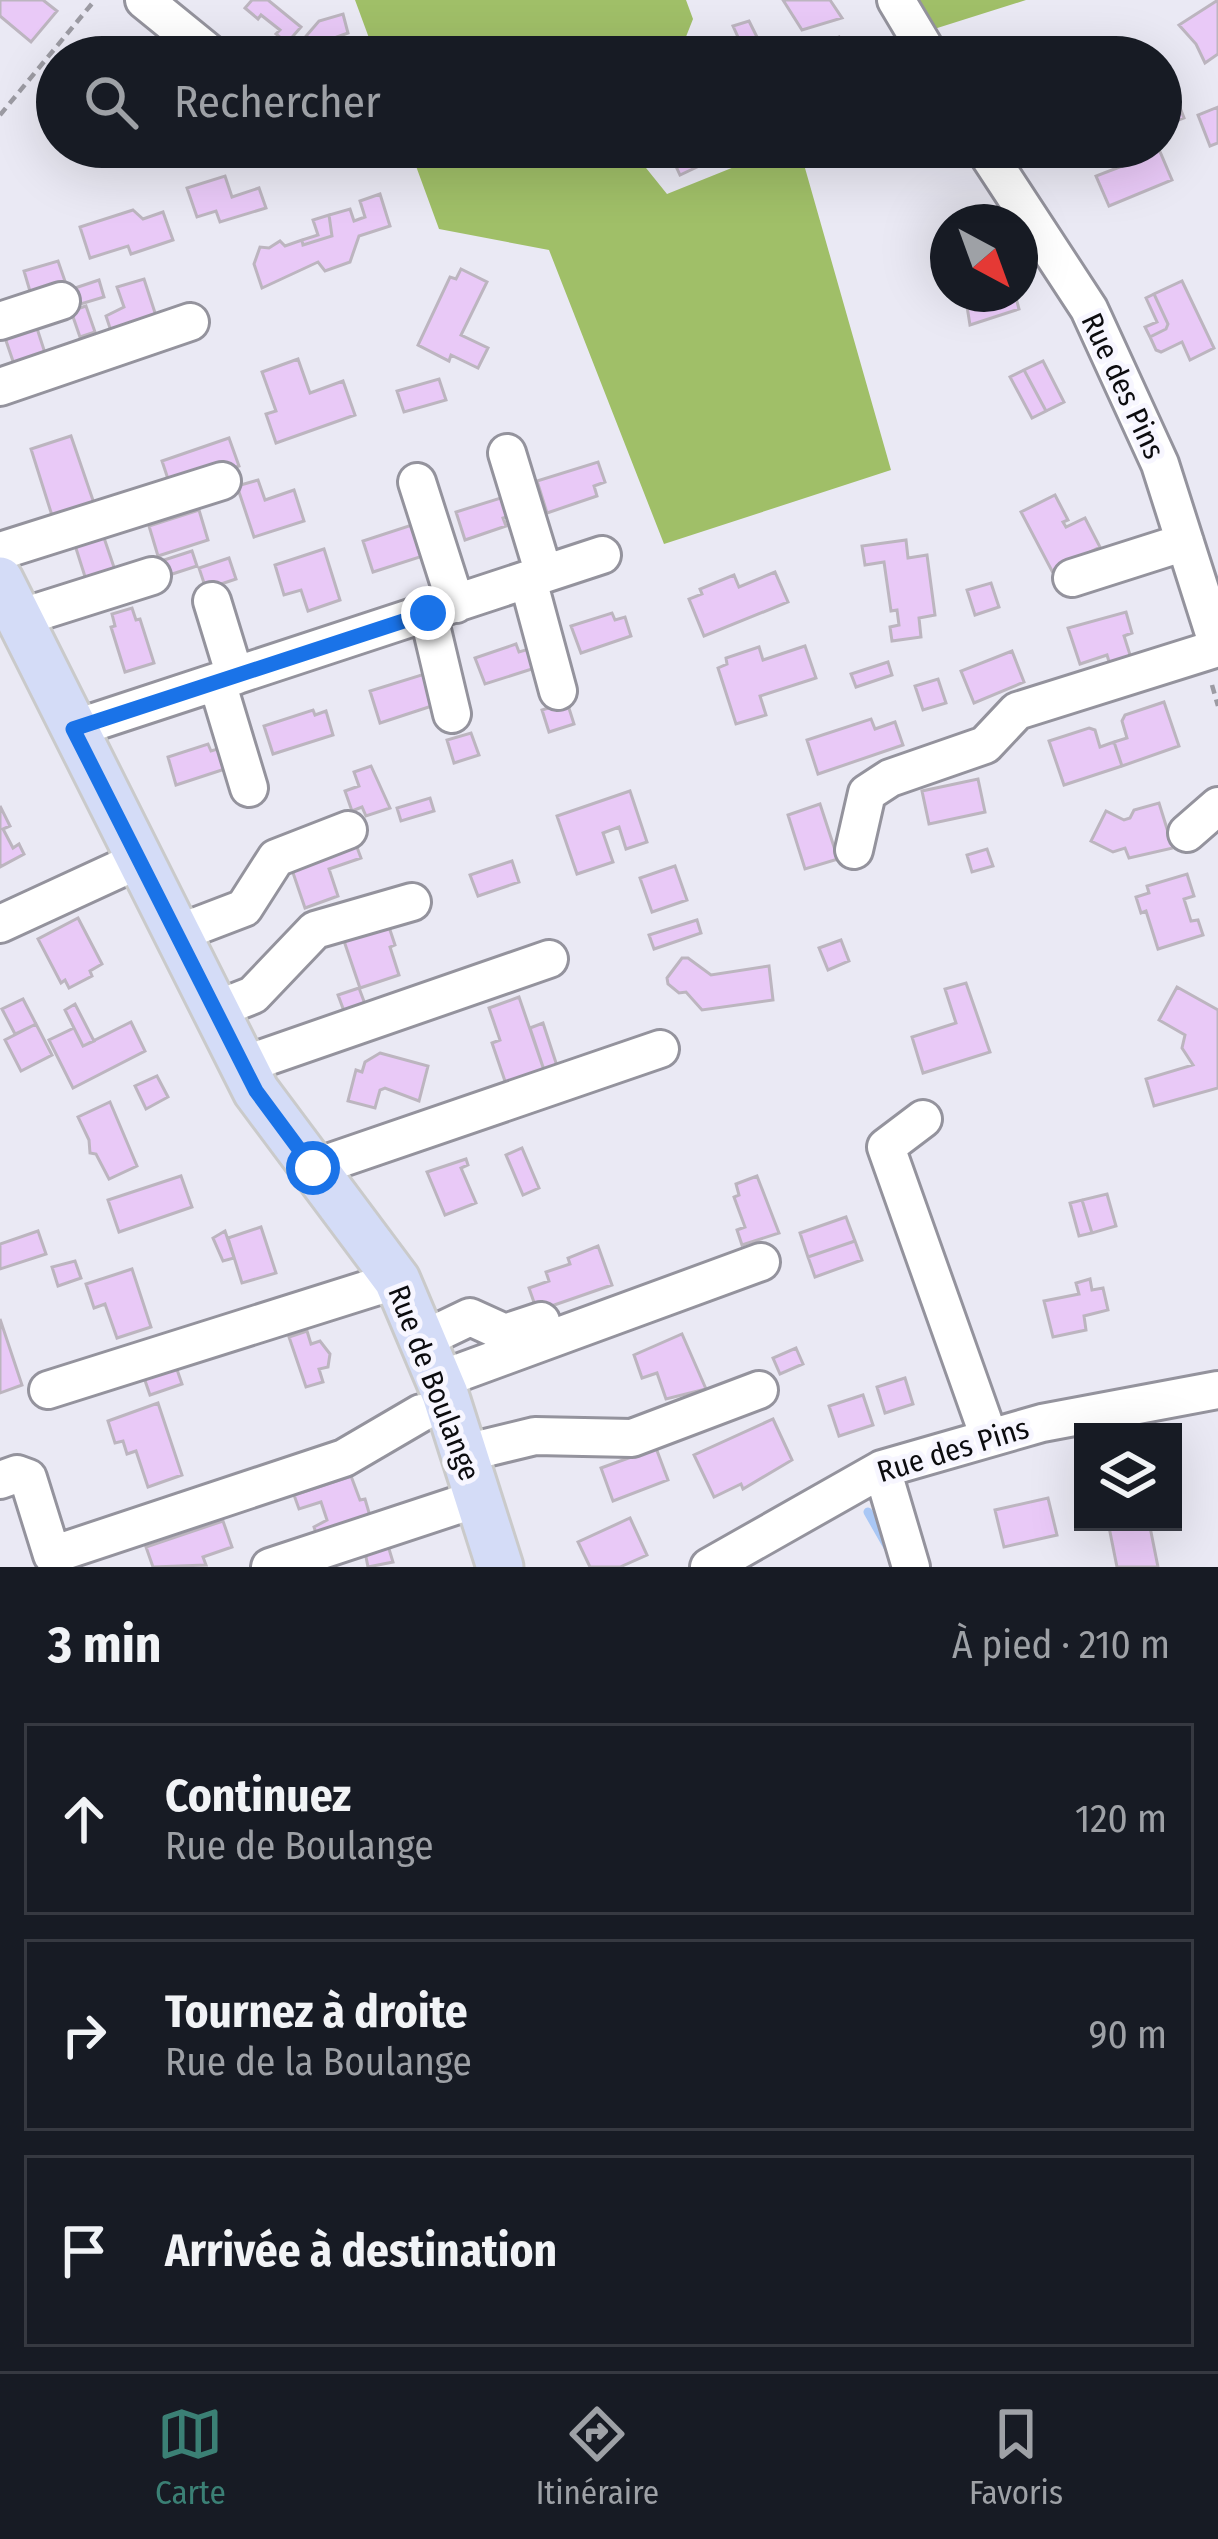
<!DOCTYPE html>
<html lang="fr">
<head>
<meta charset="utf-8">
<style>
	body { margin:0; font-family:"Fira Sans Condensed",sans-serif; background:#242831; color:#f1f3f6 }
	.controls { position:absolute; right:36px; bottom:36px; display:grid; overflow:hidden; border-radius:0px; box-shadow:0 12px 48px #0002 }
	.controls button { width:108px; height:108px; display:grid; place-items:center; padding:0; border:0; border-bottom:3px solid #363941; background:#171b24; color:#f1f3f6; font:60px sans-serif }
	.compass { position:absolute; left:930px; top:204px; width:108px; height:108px; border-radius:50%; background:#171b24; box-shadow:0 12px 48px #0002; rotate:139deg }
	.stop { position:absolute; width:36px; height:36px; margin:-27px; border:9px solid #1a73e8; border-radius:50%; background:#fff }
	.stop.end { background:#1a73e8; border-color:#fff; box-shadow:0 3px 12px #0008 }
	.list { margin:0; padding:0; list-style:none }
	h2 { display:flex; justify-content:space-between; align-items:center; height:156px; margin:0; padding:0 48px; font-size:51px }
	h2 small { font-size:39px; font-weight:400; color:#9ea1a6 }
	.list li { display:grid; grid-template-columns:78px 1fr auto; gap:36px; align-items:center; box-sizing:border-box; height:192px; margin:0 24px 24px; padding:0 24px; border:3px solid #363941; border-radius:0px }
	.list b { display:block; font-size:45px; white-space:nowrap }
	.list p { margin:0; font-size:39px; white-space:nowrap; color:#9ea1a6 }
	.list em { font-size:39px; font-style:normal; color:#9ea1a6 }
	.icon { flex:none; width:66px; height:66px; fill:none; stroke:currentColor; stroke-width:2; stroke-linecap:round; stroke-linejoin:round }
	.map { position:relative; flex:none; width:1218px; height:1567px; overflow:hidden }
	.search { position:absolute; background:#171b24; box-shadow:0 12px 48px #0002; left:36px; right:36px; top:36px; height:132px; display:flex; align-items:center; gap:30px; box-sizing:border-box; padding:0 42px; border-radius:66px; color:#9ea1a6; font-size:45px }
	.sheet { height:804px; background:#171b24 }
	nav { display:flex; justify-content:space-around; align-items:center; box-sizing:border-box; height:168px; border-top:3px solid #363941; background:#171b24; font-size:33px; color:#9ea1a6 }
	nav a { display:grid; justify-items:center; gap:6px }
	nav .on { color:#3b8075 }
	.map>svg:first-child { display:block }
</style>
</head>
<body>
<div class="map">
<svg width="1218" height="1567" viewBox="0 0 1218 1567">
	<rect width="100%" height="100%" fill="#eae9f4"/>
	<!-- forest -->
	<path fill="#a0bf68" d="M355,0H686L693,19L678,57H376Z
		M911,0H1026L931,30Z
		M409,147H642L638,158L667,194L784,147H799L891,470L664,544L549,250L439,229Z"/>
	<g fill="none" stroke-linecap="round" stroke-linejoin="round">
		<!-- stream -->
		<path stroke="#a9c7f5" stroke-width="9" d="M868,1512L889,1549"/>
	</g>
	<!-- building -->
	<path fill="#e9c9f7" stroke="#bcb5bf" stroke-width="3" d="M0,0H43L57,11L31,42L0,16Z
		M252,0H268L301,27L287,43L276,34L280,30L261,15L258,19L245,8Z
		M783,0H830L842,18L802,30Z
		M1218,0V54L1205,63L1196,44L1179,25Z
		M343,14L348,33L304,49L301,42L319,21Z
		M749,21L759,41L742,46L733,26Z
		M839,37L846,57H811L808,49Z
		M1124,39L1131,57H1089L1087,54Z
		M1175,95L1184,118L1161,127V101Z
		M1218,107V143L1210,146L1198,115Z
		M679,147H691L699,166L680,175L669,151Z
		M1152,147H1158L1172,180L1109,206L1096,176L1130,163L1128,157Z
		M225,176L232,197L259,188L266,208L220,222L216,211L197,217L187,188Z
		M380,194L390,226L359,236L350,262L325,271L318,262L262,288L254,264L260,247L269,248L280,241L285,246L302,240L303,245L332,236L329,215L350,209L354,221L365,217L360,201Z
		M133,210L143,219L163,212L173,240L131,254L128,246L90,258L80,227Z
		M329,215L332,236L303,245L302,240L318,235L313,220Z
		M58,261L67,287L32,298L24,271Z
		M461,269L487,282L461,335L488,348L478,368L451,355L449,361L418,345L450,277L456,279Z
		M144,279L158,322L113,337L106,316L124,307L117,287Z
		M99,280L104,297L74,306L69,290Z
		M1182,281L1214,348L1190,360L1182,342L1161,352L1156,350L1150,337L1166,329L1168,324L1154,294Z
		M965,294H1015L1019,309L970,325Z
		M1154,294L1168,324L1166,329L1150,337L1145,327L1157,322L1146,298Z
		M86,306L95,332L80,337L71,311Z
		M33,316L46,356L15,367L1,326Z
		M298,359L310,393L343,381L355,415L276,443L266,414L276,411L262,372Z
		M1043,361L1064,402L1046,411L1024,370Z
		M1024,370L1046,411L1032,418L1010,377Z
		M439,379L446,400L404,412L397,391Z
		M71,436L97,512L55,525L31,449Z
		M229,438L239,466L171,488L162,461Z
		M598,462L605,482L594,486L597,496L547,513L537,481Z
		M258,480L265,500L294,490L304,521L254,537L237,486Z
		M1055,495L1068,520L1063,522L1066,527L1085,518L1100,547L1052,571L1021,512Z
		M507,496L514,515L503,518L506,526L465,540L456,512Z
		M199,510L208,540L158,556L149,526Z
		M424,521L423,556L373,572L363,541Z
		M101,529L117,576L88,586L73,539Z
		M906,540L908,558L927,555L935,615L919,618L921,637L892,641L890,627L899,625L897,610L891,611L884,562L865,565L862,546Z
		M324,549L340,600L308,611L301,590L284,595L275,565Z
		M192,551L197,566L166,576L161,561Z
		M229,558L236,579L206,589L199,568Z
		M775,572L788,602L704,636L689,599L702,594L700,589L734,575L739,587Z
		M991,583L999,607L975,615L967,590Z
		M132,608L136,620L140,619L154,663L125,672L111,627L115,626L112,614Z
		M1126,612L1132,633L1124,636L1132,661L1111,668L1107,655L1080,664L1068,628Z
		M612,613L615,620L625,617L631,636L581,653L571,626Z
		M516,644L519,652L529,649L535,668L485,684L475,658Z
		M805,646L816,678L760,696L766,715L736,724L718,668L727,664L726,658L759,647L763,660Z
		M1012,651L1024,682L974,703L961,671Z
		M888,662L892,675L856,687L851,674Z
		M431,672L441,703L380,723L370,691Z
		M938,679L946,703L923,710L915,686Z
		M567,702L574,724L549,732L542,710Z
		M1164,702L1179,746L1122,766L1114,742L1127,738L1122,721L1125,715Z
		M313,710L315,715L326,711L333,735L273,754L264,726Z
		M871,719L875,729L895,722L903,745L818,774L807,740Z
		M1089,728L1095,730L1100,747L1114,742L1122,766L1064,785L1049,741Z
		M471,733L479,755L454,763L447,740Z
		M208,744L211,751L221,748L228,768L176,785L168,757Z
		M371,766L390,808L366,816L362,807L352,811L345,791L359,786L354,772Z
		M978,779L985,812L929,824L922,791Z
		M630,791L647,842L626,849L619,827L603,833L613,862L577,874L557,816Z
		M430,798L434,811L401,821L397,808Z
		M1159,803L1173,848L1129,858L1125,848L1113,852L1091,841L1106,811L1124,820L1130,818L1134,810Z
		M820,804L838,859L805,869L788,815Z
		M0,806L10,826L3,829L13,848L19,844L24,854L0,867Z
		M355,842L361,858L329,869L338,896L305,908L290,864Z
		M987,849L993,866L972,872L967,855Z
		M512,861L519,882L478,896L470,875Z
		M675,866L687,900L652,912L640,878Z
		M1187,874L1194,896L1184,899L1191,921L1198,920L1203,935L1158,949L1146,911L1141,913L1136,897L1149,893L1147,886Z
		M78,918L102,964L90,971L92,976L69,988L65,980L61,983L38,939Z
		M697,920L701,933L654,949L649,935Z
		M387,921L395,945L390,947L399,975L360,988L342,935Z
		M841,940L849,961L828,970L819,948Z
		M682,958H688L711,975L769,966L773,1000L702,1010L686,992L679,993L668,984L667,978Z
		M966,983L990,1052L923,1073L912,1037L956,1023L945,989Z
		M1177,987L1218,1010V1088L1154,1106L1146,1079L1193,1065L1182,1048L1185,1035L1159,1020Z
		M359,988L365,1004L344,1011L338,995Z
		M519,997L546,1076L508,1090L492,1043L500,1040L489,1008Z
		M23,999L36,1024L15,1034L2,1009Z
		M75,1004L94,1041L83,1046L65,1010Z
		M131,1022L145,1051L73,1088L49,1040L74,1028L83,1046Z
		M543,1023L559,1072L546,1076L530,1028Z
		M36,1024L52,1055L21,1071L5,1040Z
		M380,1053L428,1066L419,1101L385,1088L380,1090L375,1108L348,1101L356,1070L362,1072L365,1062Z
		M157,1076L168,1097L146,1109L135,1086Z
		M110,1102L137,1166L109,1179L96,1154L90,1153L89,1140L78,1117Z
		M522,1148L539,1188L523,1195L506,1155Z
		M466,1159L468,1165L461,1168L476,1203L445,1215L427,1172Z
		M181,1176L192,1207L119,1232L108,1200Z
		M757,1176L779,1233L742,1245L737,1230L745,1227L734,1197L739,1195L736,1184Z
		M1107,1194L1116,1226L1092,1233L1082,1200Z
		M1082,1200L1092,1233L1079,1236L1070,1203Z
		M846,1217L855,1241L808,1257L800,1233Z
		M261,1227L276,1273L242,1283L228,1238Z
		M38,1231L46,1254L0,1269V1244Z
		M225,1231L234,1258L223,1261L213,1238Z
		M855,1241L862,1260L815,1277L808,1257Z
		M598,1246L612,1285L537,1311L529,1288L549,1281L546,1272L570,1264L568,1258Z
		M75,1261L81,1278L58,1286L52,1267Z
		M132,1269L151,1327L117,1338L105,1304L94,1308L86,1284Z
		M1090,1279L1092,1290L1103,1288L1108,1310L1084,1316L1086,1330L1053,1337L1044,1301L1079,1294L1076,1283Z
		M0,1319L22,1385L0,1393Z
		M307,1331L311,1344L320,1341L330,1354L328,1367L319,1369L323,1382L306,1387L289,1337Z
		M682,1334L706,1389L666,1399L657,1373L642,1378L634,1355Z
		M796,1348L803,1364L780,1374L773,1358Z
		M173,1358L182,1384L150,1395L141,1369Z
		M905,1378L913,1404L885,1413L877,1387Z
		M863,1395L873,1425L839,1436L829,1406Z
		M158,1403L182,1475L148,1487L136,1451L127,1454L123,1441L115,1443L108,1421Z
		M773,1419L792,1460L743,1489L741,1484L714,1497L694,1455Z
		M656,1448L668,1480L613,1501L601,1468Z
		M351,1476L360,1500L365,1499L370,1516L319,1542L314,1527L327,1520L321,1502L299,1509L294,1495Z
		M1048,1498L1057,1535L1004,1547L995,1510Z
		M630,1518L647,1555L620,1567H590L578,1542Z
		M223,1521L232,1547L203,1557L206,1565L153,1567L146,1547Z
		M1108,1522H1149L1158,1567H1117Z
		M386,1539L393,1562L368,1567L364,1547Z"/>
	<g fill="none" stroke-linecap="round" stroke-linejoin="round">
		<defs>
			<path id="minor" d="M144,0L214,57
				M896,0L930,57
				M983,147L1089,309L1160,464L1218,646
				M0,321L61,301
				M0,387L190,322
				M507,453L544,574
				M417,482L456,604
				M0,551L222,481
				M1072,578L1185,542
				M528,580L558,691
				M212,601L235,676
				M428,613L452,714
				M19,618L152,576
				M217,682L249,788
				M73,729L602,555
				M1187,833L1218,806
				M854,850L867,793L890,778L985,745L1017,711L1218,648
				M0,924L139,860
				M176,934L244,908L276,858L348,830
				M215,1010L253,995L315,930L412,902
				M243,1065L549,959
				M923,1119L886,1147L989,1437
				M313,1168L660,1049
				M422,1340L470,1317L505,1333L541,1321
				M439,1380L761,1262
				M48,1390L397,1280
				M465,1453L535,1436L632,1438L759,1390
				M882,1469L911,1567
				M0,1480L17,1474L28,1478L52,1555L344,1458L421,1413
				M270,1567L479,1498
				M709,1567L882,1469L1042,1423L1218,1390"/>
			<path id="major" d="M0,580L256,1091L397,1280L445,1394L500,1567"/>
		</defs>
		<!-- minor casing -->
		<use href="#minor" stroke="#94939d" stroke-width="42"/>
		<!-- major casing -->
		<use href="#major" stroke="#cacaca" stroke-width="51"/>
		<!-- path -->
		<path stroke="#9c9ba3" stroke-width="4.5" stroke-dasharray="9 6" stroke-linecap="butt" d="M0,115L95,0
			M1212,685L1218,706"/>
		<!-- minor -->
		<use href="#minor" stroke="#fff" stroke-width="36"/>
		<!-- major -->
		<use href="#major" stroke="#d4dcf7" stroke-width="45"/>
	</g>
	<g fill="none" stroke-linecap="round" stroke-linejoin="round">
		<!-- route -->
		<path stroke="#1a73e8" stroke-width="15" d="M313,1168L256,1091L73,729L428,613"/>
	</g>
	<g text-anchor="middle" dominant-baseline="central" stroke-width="10" stroke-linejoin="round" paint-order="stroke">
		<!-- street labels -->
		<g font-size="30" fill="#0c0c0f" stroke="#f7f6ff">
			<text transform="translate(1123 386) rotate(65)">Rue des Pins</text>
			<text transform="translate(434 1383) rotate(69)">Rue de Boulange</text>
			<text transform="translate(953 1450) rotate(-17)">Rue des Pins</text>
		</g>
	</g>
</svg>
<div class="controls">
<button><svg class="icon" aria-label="layers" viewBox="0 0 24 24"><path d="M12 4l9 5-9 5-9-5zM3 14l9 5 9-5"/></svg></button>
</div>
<svg class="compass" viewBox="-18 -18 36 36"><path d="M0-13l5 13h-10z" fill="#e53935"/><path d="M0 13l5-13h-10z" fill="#9ea1a6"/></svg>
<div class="stop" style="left:313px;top:1168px"></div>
<div class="stop end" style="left:428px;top:613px"></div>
<div class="search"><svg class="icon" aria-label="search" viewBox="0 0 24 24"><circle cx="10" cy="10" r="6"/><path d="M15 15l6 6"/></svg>Rechercher</div>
</div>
<section class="sheet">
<h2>3 min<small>À pied · 210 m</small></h2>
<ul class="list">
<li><svg class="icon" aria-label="ahead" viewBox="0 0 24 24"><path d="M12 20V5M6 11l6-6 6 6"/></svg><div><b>Continuez</b><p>Rue de Boulange</p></div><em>120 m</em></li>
<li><svg class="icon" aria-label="right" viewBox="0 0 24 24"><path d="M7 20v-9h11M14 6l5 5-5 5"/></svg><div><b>Tournez à droite</b><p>Rue de la Boulange</p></div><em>90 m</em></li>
<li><svg class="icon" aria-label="arrive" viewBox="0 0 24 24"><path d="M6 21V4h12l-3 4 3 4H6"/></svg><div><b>Arrivée à destination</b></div></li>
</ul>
</section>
<nav>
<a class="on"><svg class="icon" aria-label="map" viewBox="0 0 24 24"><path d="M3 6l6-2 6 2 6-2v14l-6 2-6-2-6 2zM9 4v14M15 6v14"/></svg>Carte</a>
<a><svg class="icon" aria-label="directions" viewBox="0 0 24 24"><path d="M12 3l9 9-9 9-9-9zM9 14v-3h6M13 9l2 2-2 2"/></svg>Itinéraire</a>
<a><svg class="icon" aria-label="saved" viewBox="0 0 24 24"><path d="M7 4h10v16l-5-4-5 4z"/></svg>Favoris</a>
</nav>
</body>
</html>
